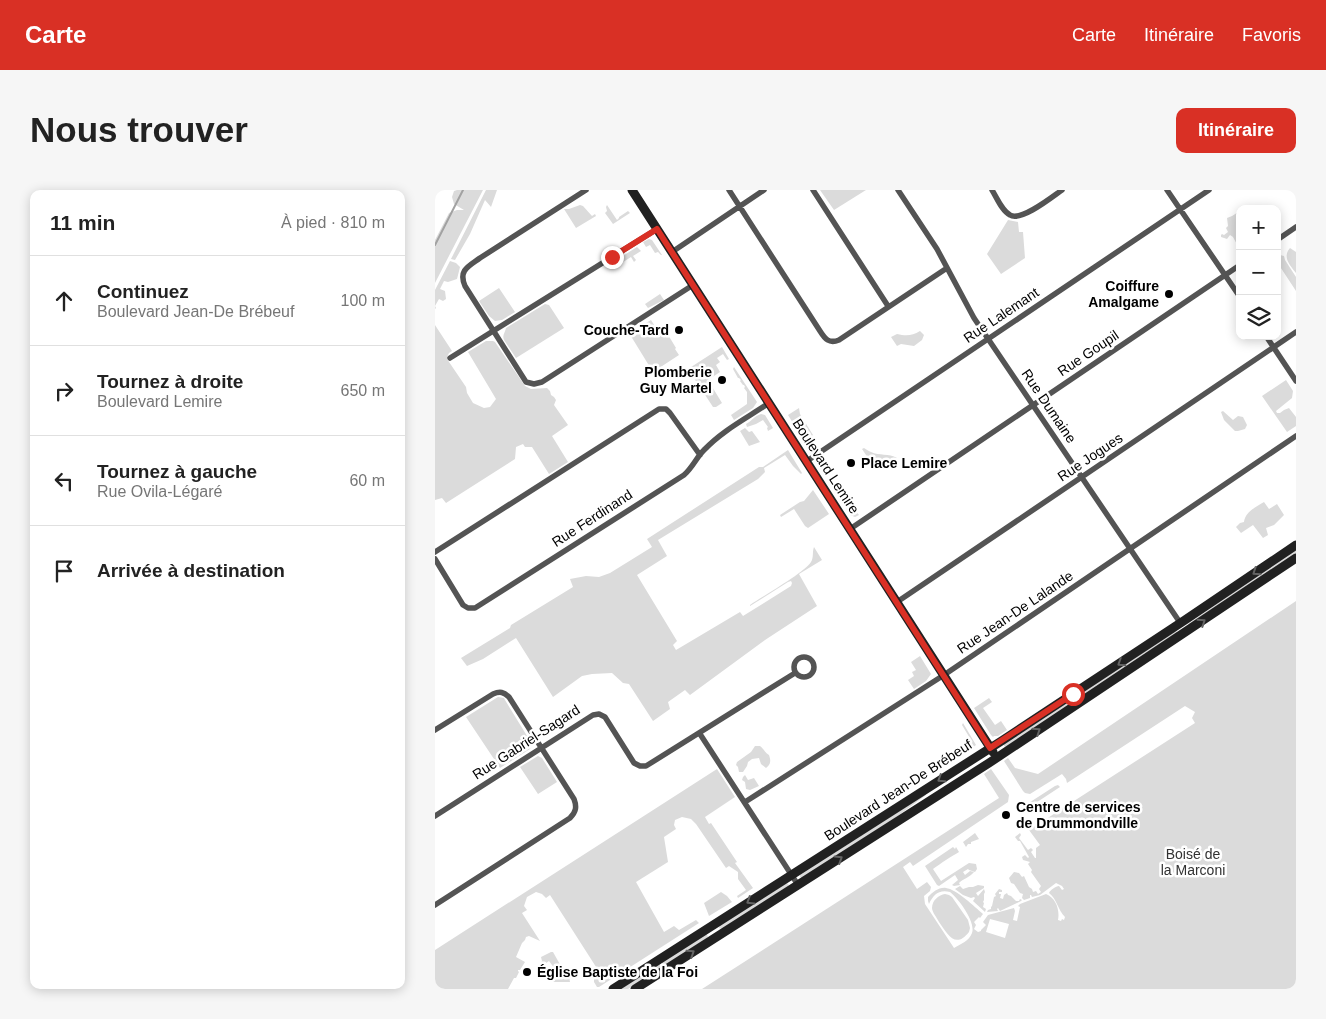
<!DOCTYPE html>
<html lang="fr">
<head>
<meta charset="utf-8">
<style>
	body { margin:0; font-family:Helvetica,sans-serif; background:#f6f6f6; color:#222 }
	.controls { position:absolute; right:15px; top:15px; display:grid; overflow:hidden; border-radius:10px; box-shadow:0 2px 12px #0003 }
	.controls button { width:45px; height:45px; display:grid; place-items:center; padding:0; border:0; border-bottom:1px solid #e0e0e0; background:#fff; color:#222; font:25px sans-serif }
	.stop { position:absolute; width:15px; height:15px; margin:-11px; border:4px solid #d93025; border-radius:50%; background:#fff }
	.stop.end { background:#d93025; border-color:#fff; box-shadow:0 1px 5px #0008 }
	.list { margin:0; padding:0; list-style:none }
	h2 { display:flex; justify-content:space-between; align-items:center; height:65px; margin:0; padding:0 20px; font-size:21px }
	h2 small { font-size:16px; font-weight:400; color:#767676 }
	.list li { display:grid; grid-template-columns:32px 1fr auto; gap:15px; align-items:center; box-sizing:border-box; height:90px; padding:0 20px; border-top:1px solid #e0e0e0 }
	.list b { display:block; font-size:19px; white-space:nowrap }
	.list p { margin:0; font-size:16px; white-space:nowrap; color:#767676 }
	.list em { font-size:16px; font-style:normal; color:#767676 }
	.icon { flex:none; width:28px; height:28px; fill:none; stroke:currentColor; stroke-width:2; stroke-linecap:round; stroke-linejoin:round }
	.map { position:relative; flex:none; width:861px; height:799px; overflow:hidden; border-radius:10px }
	header { display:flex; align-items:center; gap:30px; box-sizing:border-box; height:70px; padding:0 25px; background:#d93025; color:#fff }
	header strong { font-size:24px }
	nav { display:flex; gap:28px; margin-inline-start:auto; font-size:18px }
	.intro { display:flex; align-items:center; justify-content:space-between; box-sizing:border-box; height:120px; padding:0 30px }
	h1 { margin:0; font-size:35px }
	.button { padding:12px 22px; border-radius:10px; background:#d93025; color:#fff; font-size:18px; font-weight:700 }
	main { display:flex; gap:30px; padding:0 30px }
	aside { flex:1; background:#fff; border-radius:10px; box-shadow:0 2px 12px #0003 }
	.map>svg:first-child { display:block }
</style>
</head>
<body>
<header>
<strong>Carte</strong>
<nav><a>Carte</a><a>Itinéraire</a><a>Favoris</a></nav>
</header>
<div class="intro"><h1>Nous trouver</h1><a class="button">Itinéraire</a></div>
<main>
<aside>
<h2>11 min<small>À pied · 810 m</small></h2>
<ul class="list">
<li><svg class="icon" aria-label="ahead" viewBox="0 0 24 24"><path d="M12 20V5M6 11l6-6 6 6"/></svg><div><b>Continuez</b><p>Boulevard Jean-De Brébeuf</p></div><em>100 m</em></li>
<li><svg class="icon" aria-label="right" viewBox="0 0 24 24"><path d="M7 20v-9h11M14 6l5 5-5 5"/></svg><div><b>Tournez à droite</b><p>Boulevard Lemire</p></div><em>650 m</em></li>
<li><svg class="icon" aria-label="left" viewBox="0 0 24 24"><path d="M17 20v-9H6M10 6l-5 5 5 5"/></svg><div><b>Tournez à gauche</b><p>Rue Ovila-Légaré</p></div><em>60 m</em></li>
<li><svg class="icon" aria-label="arrive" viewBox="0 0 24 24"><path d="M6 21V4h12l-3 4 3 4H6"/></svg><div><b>Arrivée à destination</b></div></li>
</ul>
</aside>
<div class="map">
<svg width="861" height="799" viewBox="0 0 861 799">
	<rect width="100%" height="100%" fill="#fff"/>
	<!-- green -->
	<path fill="#dbdbdb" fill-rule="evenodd" d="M22,0H48L0,93V50L14,23L22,20H29L19,14L17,7L19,1Z
		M51,0H62L56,17L50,10L35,44L20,70L16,69Z
		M385,0H431L399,20Z
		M145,15L148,16L157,26L160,24L161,26L141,38L129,19H134Z
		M172,15L182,30L184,28V27L193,21L195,23L178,34L170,23L172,21L171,17Z
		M805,21V60L798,47L795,45L792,49L786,47V45L787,44L789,45L793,42L791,38L793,36L792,28L797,26Z
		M573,30L583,32L584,42H588L590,68L566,84L552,64Z
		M214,49L217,50L227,65H226L223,62L220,63L215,55L211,57L208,52Z
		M202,57L206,61L198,66L201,70L199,72L196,67L185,74L183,69Z
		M855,58L861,62V83C855,75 847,67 855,58Z
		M842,60L845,65L849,66L850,70L861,87V101L842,72Z
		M15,71L21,73L25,77L22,89L13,92L9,91L5,99L10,101L11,109L8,111L4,109L0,116L1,118L0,119V100Z
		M64,98L80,122L67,130L60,131L54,126L44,111Z
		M225,104L229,110L213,118L210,114Z
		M110,114L114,115L129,138L81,168L69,150C67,145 70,143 71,138Z
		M216,130L223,141L229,138L241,158L240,159L244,165L218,182L194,143Z
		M0,135L17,161L14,163L12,167V169L31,197L32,203L38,213L49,218L55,217L61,209L33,162L51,151H58L60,152L90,196L96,199L112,198L115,201L116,205L119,207L121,210L119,215L133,235L117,246L133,272L114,284L97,257H90L88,254L81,257L80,269L11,313L7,308L0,310Z
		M485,141L489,145L487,150L479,156L466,154L462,156L456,147L462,144C471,146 477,146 485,141Z
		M287,157L294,169L292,170L288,164L282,168L285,172L281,175L285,182L273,190L287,213L281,217H278L253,179Z
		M299,177L322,212L318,218L299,230L296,225L312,214V202L309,198L310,197L309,195H308L305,191L306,190L304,188H303L298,179Z
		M851,190L858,201L857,208L841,221L842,223H845L849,220L854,218L861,227V236L852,242L827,206Z
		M364,218L365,224L378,245L372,249L375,254L380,257L377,259L373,257L353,225Z
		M788,221L798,230L803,226L808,227L812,235L810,239L803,241H800L789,230L786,222Z
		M326,224L330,225L338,238L333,241L332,238L333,237L328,230L321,234L312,237L311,234C317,231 319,226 326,224Z
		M310,238L314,242L317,241L325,252L314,256L305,241Z
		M429,258C431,259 433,261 436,262C444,266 454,263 462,268L455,272L457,275L440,273L437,274L427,259Z
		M353,260L367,283L366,284L358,276L350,265L329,278L330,282L323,289L223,350L232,366L202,385L242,451L238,455L241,460L305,422L308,426L356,396L357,393L356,391L353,392L315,416V415C328,406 369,383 376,372C379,367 377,362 379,357L387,370L364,384L382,416L330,450L255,505L250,500L233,512L235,519L218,531L194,494L188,493L177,483L157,484L147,486L118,507L81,448L48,469L32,476L26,468L75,438L76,435L138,397L135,389L151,386L164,387L175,383L217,357L212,349L324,277H328Z
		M378,300L394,324L373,338L370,336L359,319L346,327L345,325L365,312L369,311Z
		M411,307L415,313L418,312L422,317L419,319L424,325L420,327L415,325L406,310Z
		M829,312L834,319L842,314L849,325L839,335L831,338L833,345L828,348L818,335L806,343L801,337L805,333L809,332C810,322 821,317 829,312Z
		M861,359V364L758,433L754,435L753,434Z
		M861,411V799H267L564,608L549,584L556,579L574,605L573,612L478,676L475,672L468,677L482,699L492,692L496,697L495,701L489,706L490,714L519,758C526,754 534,751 537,743C541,732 523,708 515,702C504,699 498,705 494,714L493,711V707C498,702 504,697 511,698C521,699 540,717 548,724L545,728L544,727L539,732L541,735L539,739L543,742L546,741V740L551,735L548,732L553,725L579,718L580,721L578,730L582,731L585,717L583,716L585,714L611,704C621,708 625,720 623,730L626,731L627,729L629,730L630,727C623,720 622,709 614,703C615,700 621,696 624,696L627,700L629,699L627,696L621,693L605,705L597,707L596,705H595V708L589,710L587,708L588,704L585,703L579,694L576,693L574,688L579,682L584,683L587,687L589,686L594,697L597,699L598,702L601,701L603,704L606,702L604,699L606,696L596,682L597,680L593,674L595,672L588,670L587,667L590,665L593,668L594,667L585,651H583L580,647L585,643L586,645L584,648L593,660L596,658L598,660L596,662L600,668H601V658L605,655L594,640L760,533L757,528L760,522L750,516L632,593L631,589L627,584L595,604L590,603L588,601L569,571L573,568L580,578L603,584ZM555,729L574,734L570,748L551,742Z
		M741,441L743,443L571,557L569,556V554Z
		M485,466L496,484L491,491L479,499L473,490L479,486L477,482L481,480L476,472Z
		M63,507L69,508L70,510L97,554L95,559L65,578L31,527Z
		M554,508L557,512L548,518L560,535L566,531L572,540L563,546H559L558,547L556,545L539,518Z
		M528,533L541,555L524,567V564L535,557L536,550L527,535Z
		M320,556H325C329,559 330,563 334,565C336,571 336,574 331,578L326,574L324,568L317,569L313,572L312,576L308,582H304L303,577L301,575L302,572L316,562Z
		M103,566L107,568L122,592L103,604L85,577Z
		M282,579L300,607L270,627L274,634L276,633L302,672L300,673L318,698L303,708L302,706L311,700L303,689V682L294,676L291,678L261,634L256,629L247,627L240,630L239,635L241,639L229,647L233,672L201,692L229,742L239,736L244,740L261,730L264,733L164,797H162L159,792V784L163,780L115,705L111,708L107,704L101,702L92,707L89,716L92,720L87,723L105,751L94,746L91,747L90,750L87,753L81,767L90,772L85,780H83V781L84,782L81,788H79L73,799H0V760Z
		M310,585L313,590L319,588L324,596L315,600L311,599L310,592L307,590L308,587Z
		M623,595L625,597L584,624L583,623L584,620L586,618L620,596Z
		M491,604V605L460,628L367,688L365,687V685Z
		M540,643L544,649L536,652V654H533L531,657L528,652Z
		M518,657L520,659L521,657L524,662C517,666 506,673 498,679L506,691L534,673L541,674L542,679L540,682L534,680L533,679L528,682L530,685L535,681L539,682C534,688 529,688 524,693L525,695L519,696L517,695L523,690L520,685L504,696L502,695L490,676Z
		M352,693L354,695L352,697L287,739L284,738L285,735Z
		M543,695L549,696V698L541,703L543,706L549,699L550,702L549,704V710L548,712L549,713L548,717L551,719L550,722L538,711L540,708L539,707L536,708L528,705L520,699L525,696L528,699L534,697H538Z
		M564,699L567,700V702H564V704H566L565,708L568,709L569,705L572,703L573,705L576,706L581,711H584L585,709L587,710L586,711L565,721L563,718L562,719L563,721L552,722L553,720L556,719V717L557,716L559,707L561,706L560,704Z
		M286,702L292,706L297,712L274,726L269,713Z
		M510,704L514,705L517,707L533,730L535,738L534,742C520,760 512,743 504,732C502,728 497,722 497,718C497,710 504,705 510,704Z
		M271,744L273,746L272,748L193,799H186Z
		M116,762H118L127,778L120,779L114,771L104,778L107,771L106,767Z
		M120,785H129L134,787L135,792H118L116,787Z"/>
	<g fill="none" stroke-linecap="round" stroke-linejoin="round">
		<!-- stream -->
		<path stroke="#a2a2a2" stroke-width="2" d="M0,55L28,0"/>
		<!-- street -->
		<path stroke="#545454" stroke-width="5.5" d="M151,0L45,68C34,76 23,80 30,96L91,192L99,194L107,192L258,95
			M294,0L385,141C390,149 394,154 404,150L512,78
			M378,0L453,116
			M463,0L502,59L539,128L746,434
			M557,0C562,8 567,21 575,25C586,32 617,7 627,0
			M732,0L805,107
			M842,50L861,37
			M237,62L329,0
			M831,146L861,191
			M15,168L222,39
			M372,271L774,0
			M415,339L805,75
			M0,362L224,219H231L235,223L265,265
			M0,369L28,415L33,418H40L249,285C258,277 261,268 269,260C288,240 312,228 334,213
			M462,412L861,142
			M359 477a10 10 0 1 1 20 0a10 10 0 1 1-20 0Z
			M0,540L58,504C65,501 69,502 74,507L139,609C142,617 141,622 135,628L0,715
			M265,544L363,695
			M310,612L509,485L861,246
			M0,626L158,525L164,524L170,527L199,573L205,576H211L360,483"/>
		<!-- secondary -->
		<path stroke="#212121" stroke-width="9" d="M197,0L558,562
			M178,799L568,550L750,430L861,355
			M200,799L554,573L861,368"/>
	</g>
	<!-- one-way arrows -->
	<defs><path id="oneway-chevron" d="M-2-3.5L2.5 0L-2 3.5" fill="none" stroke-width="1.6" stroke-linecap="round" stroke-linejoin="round" transform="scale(1.25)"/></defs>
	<g stroke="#646464">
		<use href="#oneway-chevron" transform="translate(821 382) rotate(146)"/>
		<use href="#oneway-chevron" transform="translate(767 432) rotate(-34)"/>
		<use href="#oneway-chevron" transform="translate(686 473) rotate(147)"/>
		<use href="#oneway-chevron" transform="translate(602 541) rotate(-34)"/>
		<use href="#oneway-chevron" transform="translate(506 589) rotate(147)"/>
		<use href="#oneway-chevron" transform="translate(404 669) rotate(-32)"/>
		<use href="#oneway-chevron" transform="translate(315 711) rotate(148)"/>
		<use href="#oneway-chevron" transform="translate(256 763) rotate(-33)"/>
	</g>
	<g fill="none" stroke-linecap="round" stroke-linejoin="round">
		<!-- route -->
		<path stroke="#d93025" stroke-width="6" d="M177,67L222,39L555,558L638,504"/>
	</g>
	<!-- markers -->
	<g fill="#000" stroke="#fff" stroke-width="2">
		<circle cx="734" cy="104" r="5"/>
		<circle cx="244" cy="140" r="5"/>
		<circle cx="287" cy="190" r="5"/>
		<circle cx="416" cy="273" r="5"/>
		<circle cx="571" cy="625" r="5"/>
		<circle cx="92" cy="782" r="5"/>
	</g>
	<g text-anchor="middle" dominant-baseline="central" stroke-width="5" stroke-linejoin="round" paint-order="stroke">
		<!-- poi labels -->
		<g font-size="14" font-weight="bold" fill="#000" stroke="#fff" text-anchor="end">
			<text x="724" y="96">Coiffure<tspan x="724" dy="16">Amalgame</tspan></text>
			<text x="234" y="140">Couche-Tard</text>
			<text x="277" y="182">Plomberie<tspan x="277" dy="16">Guy Martel</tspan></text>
			<text x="426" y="273" text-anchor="start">Place Lemire</text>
			<text x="581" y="617" text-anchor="start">Centre de services<tspan x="581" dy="16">de Drummondville</tspan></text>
			<text x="102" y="782" text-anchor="start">Église Baptiste de la Foi</text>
		</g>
		<!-- street labels -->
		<g font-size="14" fill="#000" stroke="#fff">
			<text transform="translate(566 125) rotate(-34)">Rue Lalemant</text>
			<text transform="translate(653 163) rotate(-34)">Rue Goupil</text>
			<text transform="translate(614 216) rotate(56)">Rue Dumaine</text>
			<text transform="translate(655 267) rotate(-34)">Rue Jogues</text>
			<text transform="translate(391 276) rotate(57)">Boulevard Lemire</text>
			<text transform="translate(157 328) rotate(-33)">Rue Ferdinand</text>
			<text transform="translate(580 422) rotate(-34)">Rue Jean-De Lalande</text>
			<text transform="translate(91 552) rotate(-33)">Rue Gabriel-Sagard</text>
			<text transform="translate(463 600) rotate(-33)">Boulevard Jean-De Brébeuf</text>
		</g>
		<!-- park labels -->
		<g font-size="14" fill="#323232" stroke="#fff">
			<text x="758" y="664">Boisé de<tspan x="758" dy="16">la Marconi</tspan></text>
		</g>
	</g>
</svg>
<div class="controls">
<button>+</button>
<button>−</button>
<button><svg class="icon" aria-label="layers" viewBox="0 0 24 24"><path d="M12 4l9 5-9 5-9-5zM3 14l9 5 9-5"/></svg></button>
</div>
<div class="stop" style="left:638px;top:504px"></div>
<div class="stop end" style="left:177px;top:67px"></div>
</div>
</main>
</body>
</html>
